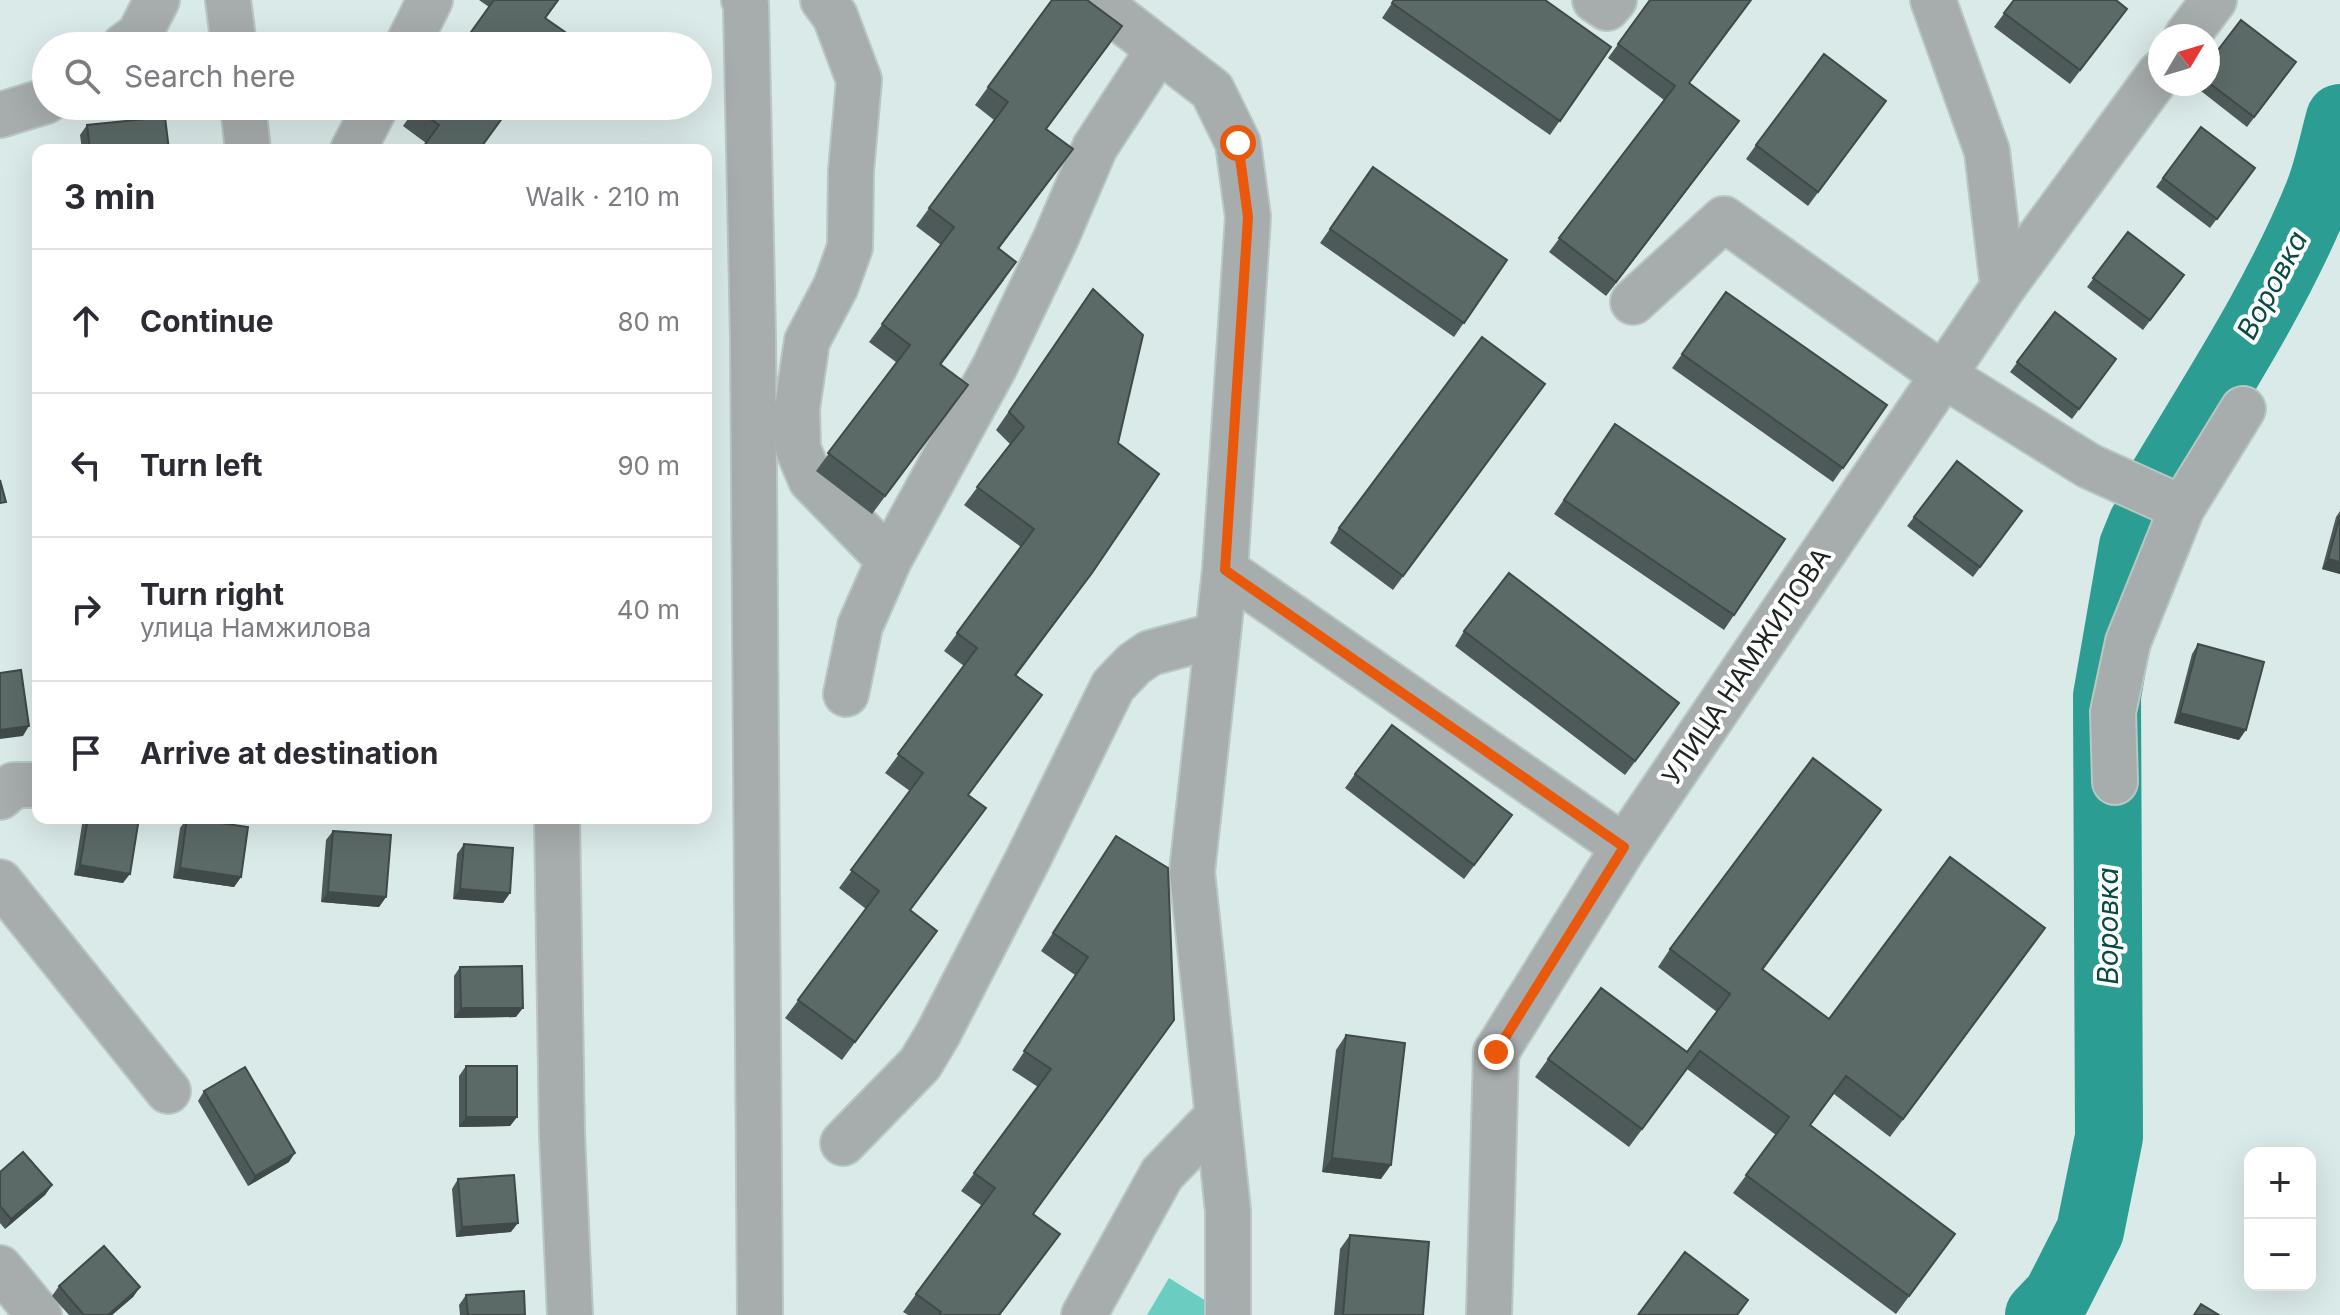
<!DOCTYPE html>
<html lang="en">
<head>
<meta charset="utf-8">
<style>
	body { margin:0; font-family:Inter,sans-serif; background:#f2f2f3; color:#2b2b33 }
	.controls { position:absolute; right:24px; bottom:24px; display:grid; overflow:hidden; border-radius:16px; box-shadow:0 8px 32px #0002 }
	.controls button { width:72px; height:72px; display:grid; place-items:center; padding:0; border:0; border-bottom:2px solid #e1e1e2; background:#fff; color:#2b2b33; font:40px sans-serif }
	.compass { position:absolute; left:2148px; top:24px; width:72px; height:72px; border-radius:50%; background:#fff; box-shadow:0 8px 32px #0002; rotate:52deg }
	.stop { position:absolute; width:24px; height:24px; margin:-18px; border:6px solid #ea580c; border-radius:50%; background:#fff }
	.stop.end { background:#ea580c; border-color:#fff; box-shadow:0 2px 8px #0008 }
	.list { margin:0; padding:0; list-style:none }
	h2 { display:flex; justify-content:space-between; align-items:center; height:104px; margin:0; padding:0 32px; font-size:34px }
	h2 small { font-size:26px; font-weight:400; color:#7c7c81 }
	.list li { display:grid; grid-template-columns:52px 1fr auto; gap:24px; align-items:center; box-sizing:border-box; height:144px; padding:0 32px; border-top:2px solid #e1e1e2 }
	.list b { display:block; font-size:30px; white-space:nowrap }
	.list p { margin:0; font-size:26px; white-space:nowrap; color:#7c7c81 }
	.list em { font-size:26px; font-style:normal; color:#7c7c81 }
	.icon { flex:none; width:44px; height:44px; fill:none; stroke:currentColor; stroke-width:2; stroke-linecap:round; stroke-linejoin:round }
	.map { position:relative; flex:none; width:2340px; height:1315px; overflow:hidden }
	.search { position:absolute; background:#fff; box-shadow:0 8px 32px #0002; left:32px; top:32px; width:680px; height:88px; display:flex; align-items:center; gap:20px; box-sizing:border-box; padding:0 28px; border-radius:44px; color:#7c7c81; font-size:30px }
	.panel { position:absolute; background:#fff; box-shadow:0 8px 32px #0002; left:32px; top:144px; width:680px; height:680px; border-radius:16px }
	.map>svg:first-child { display:block }
</style>
</head>
<body>
<div class="map">
<svg width="2340" height="1315" viewBox="0 0 2340 1315">
	<rect width="100%" height="100%" fill="#daeae8"/>
	<!-- green -->
	<path fill="#6bccc1" d="M1169,1278L1219,1309L1216,1315H1147Z"/>
	<g fill="none" stroke-linecap="round" stroke-linejoin="round">
		<!-- river -->
		<path stroke="#2c9d92" stroke-width="68" d="M2159,484C2215,390 2277,296 2318,195C2328,171 2333,143 2340,118
			M2039,1315L2057,1296L2090,1231L2109,1137L2107,696L2133,546L2142,524"/>
		<defs>
			<path id="minor" d="M228,0L234,46
				M744,0L746,5L753,337L760,1315
				M823,0L835,16L859,80L851,171L850,247L836,286L807,341L797,408L798,449L811,480L889,560
				M1095,0L1212,90L1238,143L1248,217L1225,570L1192,872L1228,1211V1315
				M1595,0L1607,8L1614,0
				M1933,0L1987,151L2003,287
				M2187,36L2214,0
				M124,46L139,35L157,0
				M407,46L430,0
				M243,106L248,150
				M0,115L46,101
				M353,150L376,106
				M1633,302L1724,219L1943,375L2089,466L2182,508
				M1225,570L1624,847
				M846,694L860,626L889,560L995,366L1056,238L1095,147L1159,49
				M2115,782L2113,712L2128,642L2182,508L2243,409
				M0,797L14,785H38
				M557,818L562,1134L570,1315
				M0,882L168,1091
				M843,1143L920,1064L938,1034L1028,859L1113,686L1134,664L1150,653L1218,635
				M0,1268L39,1315
				M1084,1315L1162,1174L1218,1116
				M1489,1315L1496,1052L1624,847L2003,287L2160,73"/>
		</defs>
		<!-- minor casing -->
		<use href="#minor" stroke="#b8c6c4" stroke-width="48"/>
		<!-- minor -->
		<use href="#minor" stroke="#a6adac" stroke-width="44"/>
	</g>
	<!-- wall -->
	<path fill="#4e5a59" d="M479,0H559L546,18L489,7Z
		M1394,0L1611,47L1550,135L1382,18Z
		M1650,0L1690,83L1729,135L1606,296L1549,252L1664,100L1608,58Z
		M2014,0L2127,9L2070,84L1994,27Z
		M1110,44L1046,129L1060,167L999,249L1004,280L941,365L955,403L872,514L816,471L896,362L869,342L941,245L916,226L994,120L975,105L988,87Z
		M2208,63L2289,72L2247,127L2192,84H2208Z
		M1886,101L1808,206L1746,159L1756,145Z
		M417,106H511L426,143L403,126Z
		M87,125L169,150H82L80,135Z
		M2201,127L2255,168L2210,228L2156,187Z
		M1373,167L1507,260L1454,337L1320,243Z
		M2128,232L2184,275L2143,330L2087,287Z
		M1093,289L1079,591L1016,676L1042,695L968,795L986,808L910,910L937,931L842,1060L785,1018L866,909L839,888L910,791L885,773L964,666L944,651L1021,547L964,505L1010,444L996,430Z
		M1726,292L1887,405L1833,482L1672,368Z
		M2055,312L2116,359L2072,419L2010,372Z
		M1535,398L1393,590L1330,543L1339,528Z
		M1615,424L1785,539L1724,630L1554,514Z
		M2022,511L1973,577L1907,526L1914,517Z
		M2340,511V574L2322,569L2336,517Z
		M1464,631L1679,703L1625,775L1455,646Z
		M2198,644L2239,740L2174,723L2192,654Z
		M1355,774L1502,829L1464,879L1345,788Z
		M1881,810L1763,970L1829,1019L2032,946L1890,1137L1834,1094L1810,1126L1955,1234L1896,1314L1733,1193L1776,1135L1687,1069L1629,1147L1535,1077L1548,1059L1687,1052L1717,1012L1658,967L1670,949Z
		M83,818H139L123,883L74,875Z
		M187,818L241,877L234,887L173,878L180,828Z
		M333,831L386,897L379,907L321,902L326,840Z
		M1116,836L1033,1215L1047,1252L1000,1315H908L903,1312L981,1205L961,1191L1038,1087L1012,1070L1075,975L1041,951Z
		M464,844L510,893L503,903L453,899L457,854Z
		M460,967L516,1017L454,1018V976Z
		M1346,1035L1381,1179L1322,1172L1336,1050Z
		M466,1066L517,1117L510,1126L459,1127V1076Z
		M204,1091L289,1162L248,1186L198,1101Z
		M0,1172L52,1185L45,1195L5,1229L0,1223Z
		M458,1179L511,1232L456,1237L452,1189Z
		M1350,1235L1423,1315H1334L1340,1249Z
		M59,1286L140,1287L133,1297L112,1315H69L52,1296Z
		M466,1295L525,1315H460L459,1305Z"/>
	<!-- shaded-wall -->
	<path fill="#404a48" d="M1739,121L1729,135L1606,296L1616,282Z
		M2328,559L2340,562V574L2322,569Z
		M2180,713L2246,730L2239,740L2174,723Z
		M29,726L23,736L0,739V730Z
		M80,865L130,874L123,883L74,875Z
		M180,868L241,877L234,887L173,878Z
		M460,889L510,893L503,903L453,899Z
		M328,892L386,897L379,907L321,902Z
		M2045,928L2032,946L1890,1137L1903,1119Z
		M461,1008H523L516,1017L454,1018Z
		M466,1117H517L510,1126L459,1127Z
		M295,1153L289,1162L248,1186L255,1176Z
		M1332,1158L1391,1165L1381,1179L1322,1172Z
		M52,1185L45,1195L5,1229L11,1219Z
		M518,1223L511,1232L456,1237L462,1227Z
		M140,1287L133,1297L112,1315H108Z"/>
	<!-- building -->
	<path fill="#5b6967" stroke="#404a48" stroke-width="2" d="M494,0H558L545,18L565,32L554,46H461Z
		M1052,0H1087L1122,26L1046,129L1073,149L998,248L1016,262L940,364L968,385L885,496L828,453L910,345L882,324L954,227L929,208L1008,102L988,87Z
		M1394,0H1545L1611,47L1560,121L1392,3Z
		M1650,0H1751L1689,83L1739,121L1616,282L1559,238L1675,86L1618,44Z
		M2014,0H2116L2127,9L2080,70L2004,13Z
		M2241,20L2296,62L2254,117L2208,82V63Z
		M1824,54L1886,101L1818,192L1756,145Z
		M417,106H511L479,150H421L439,125L415,108Z
		M165,117L169,150H90L87,125Z
		M2201,127L2255,168L2217,219L2163,178Z
		M1373,167L1507,260L1464,323L1330,229Z
		M2128,232L2184,275L2150,320L2093,278Z
		M1093,289L1143,335L1118,443L1159,474L1092,573L1015,675L1042,695L968,795L986,808L910,910L937,931L855,1042L798,1000L879,891L851,870L923,773L898,754L977,648L957,633L1034,529L977,487L1024,427L1009,412Z
		M1726,292L1887,405L1843,468L1682,354Z
		M2055,312L2116,359L2079,409L2017,362Z
		M1482,337L1545,384L1403,576L1339,528Z
		M1615,424L1785,539L1734,615L1564,500Z
		M1957,461L2022,511L1980,567L1914,517Z
		M0,480L6,502L0,503Z
		M2340,516V562L2328,559Z
		M1509,573L1679,703L1635,761L1464,631Z
		M2198,644L2264,662L2246,730L2180,713Z
		M21,670L29,726L0,730V673Z
		M1392,725L1512,815L1474,865L1355,774Z
		M1813,758L1881,810L1762,969L1829,1019L1950,857L2045,928L1903,1119L1846,1076L1810,1125L1955,1234L1909,1296L1746,1175L1789,1117L1700,1051L1642,1129L1548,1059L1601,988L1687,1052L1730,994L1670,949Z
		M88,818H139L130,874L80,865Z
		M187,818L248,827L241,877L180,868Z
		M333,831L391,835L386,897L328,892Z
		M1116,836L1168,868L1174,1020L1033,1214L1060,1234L999,1315H939L941,1312L916,1294L995,1188L974,1173L1051,1069L1024,1051L1088,957L1053,933Z
		M464,844L513,848L510,893L460,889Z
		M522,966L523,1008H461L460,967Z
		M1346,1035L1405,1043L1391,1165L1332,1158Z
		M466,1066H517V1117H466Z
		M245,1067L295,1153L255,1176L204,1091Z
		M23,1152L52,1185L11,1219L0,1206V1172Z
		M514,1175L518,1223L462,1227L458,1179Z
		M1350,1235L1429,1242L1423,1315H1343Z
		M104,1246L140,1287L108,1315H84L59,1286Z
		M1685,1252L1748,1300L1737,1315H1638Z
		M524,1291L525,1315H468L466,1295Z
		M2201,1304L2219,1315H2194Z"/>
	<g fill="none" stroke-linecap="round" stroke-linejoin="round">
		<!-- route -->
		<path stroke="#ea580c" stroke-width="10" d="M1238,143L1248,217L1225,570L1624,847L1496,1052"/>
	</g>
	<g text-anchor="middle" dominant-baseline="central" stroke-width="8" stroke-linejoin="round" paint-order="stroke">
		<!-- street labels -->
		<g font-size="26" fill="#1d2322" stroke="#fff">
			<text transform="translate(1746 666) rotate(-56)">УЛИЦА НАМЖИЛОВА</text>
		</g>
		<!-- water labels -->
		<g font-size="28" font-style="italic" fill="#094a44" stroke="#fff">
			<text transform="translate(2272 285) rotate(-62)">Воровка</text>
			<text transform="translate(2108 926) rotate(-90)">Воровка</text>
		</g>
	</g>
</svg>
<div class="controls">
<button>+</button>
<button>−</button>
</div>
<svg class="compass" viewBox="-18 -18 36 36"><path d="M0-13l5 13h-10z" fill="#e53935"/><path d="M0 13l5-13h-10z" fill="#7c7c81"/></svg>
<div class="stop" style="left:1238px;top:143px"></div>
<div class="stop end" style="left:1496px;top:1052px"></div>
<div class="search"><svg class="icon" aria-label="search" viewBox="0 0 24 24"><circle cx="10" cy="10" r="6"/><path d="M15 15l6 6"/></svg>Search here</div>
<section class="panel">
<h2>3 min<small>Walk · 210 m</small></h2>
<ul class="list">
<li><svg class="icon" aria-label="ahead" viewBox="0 0 24 24"><path d="M12 20V5M6 11l6-6 6 6"/></svg><div><b>Continue</b></div><em>80 m</em></li>
<li><svg class="icon" aria-label="left" viewBox="0 0 24 24"><path d="M17 20v-9H6M10 6l-5 5 5 5"/></svg><div><b>Turn left</b></div><em>90 m</em></li>
<li><svg class="icon" aria-label="right" viewBox="0 0 24 24"><path d="M7 20v-9h11M14 6l5 5-5 5"/></svg><div><b>Turn right</b><p>улица Намжилова</p></div><em>40 m</em></li>
<li><svg class="icon" aria-label="arrive" viewBox="0 0 24 24"><path d="M6 21V4h12l-3 4 3 4H6"/></svg><div><b>Arrive at destination</b></div></li>
</ul>
</section>
</div>
</body>
</html>
